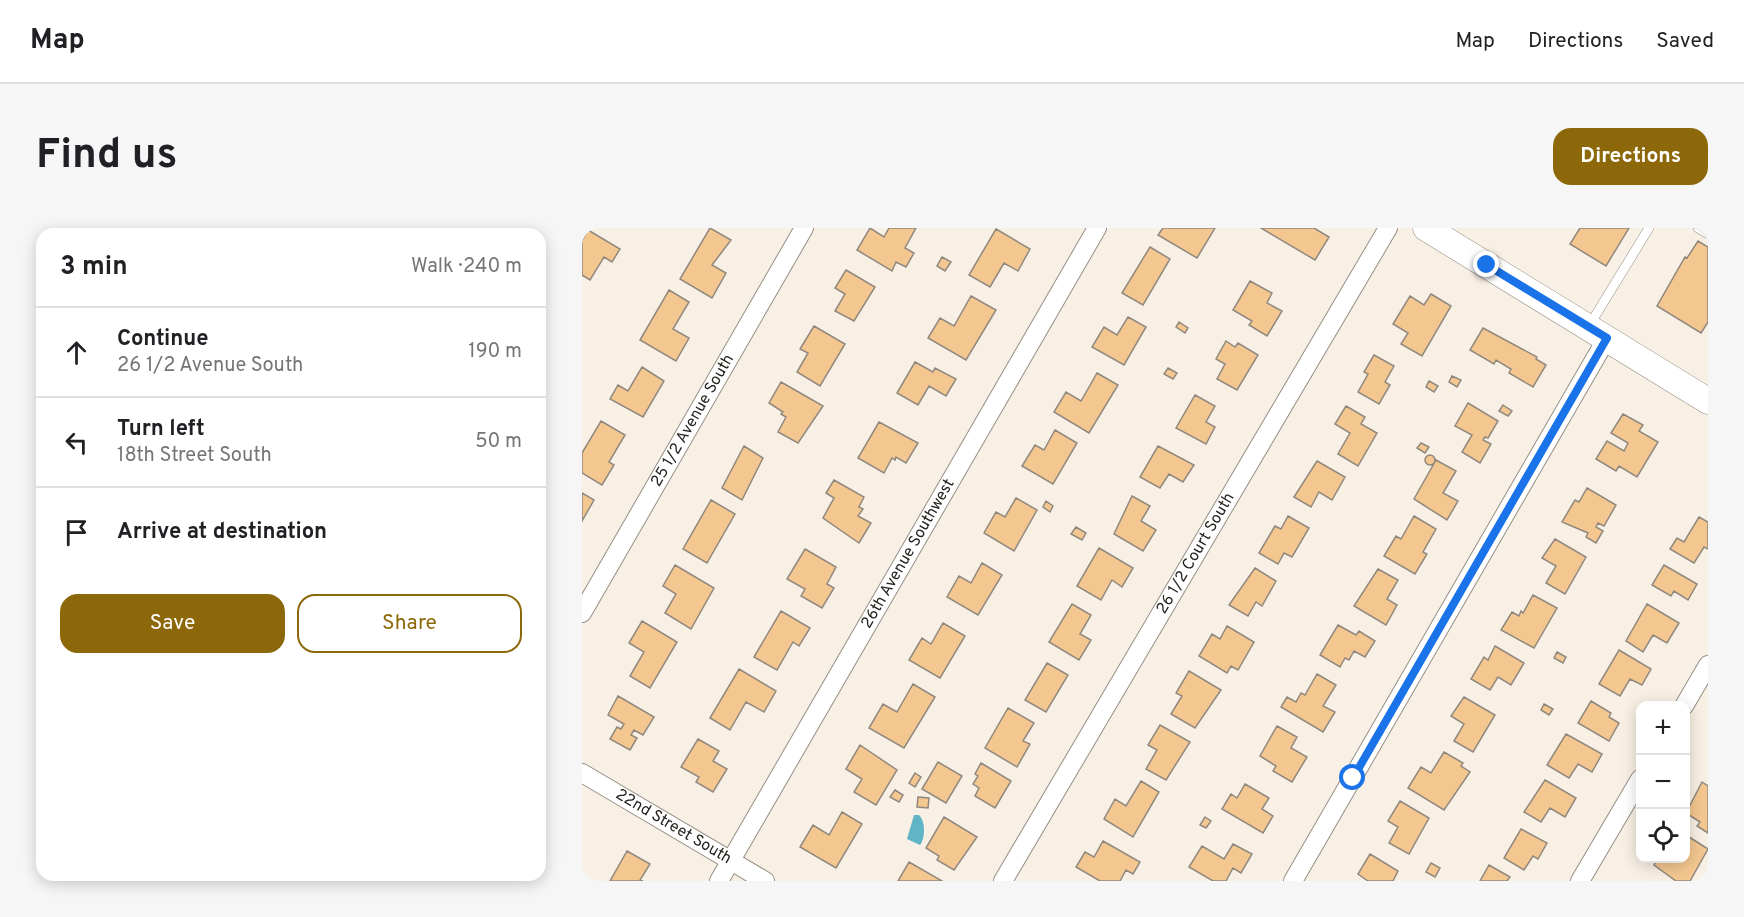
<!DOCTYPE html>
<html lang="en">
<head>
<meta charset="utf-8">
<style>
	body { margin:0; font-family:Overpass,sans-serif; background:#f6f6f6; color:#202124 }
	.controls { position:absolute; right:18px; bottom:18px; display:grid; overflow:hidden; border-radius:12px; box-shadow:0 3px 15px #0003 }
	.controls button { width:54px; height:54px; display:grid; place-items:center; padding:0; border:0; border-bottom:2px solid #e0e0e0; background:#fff; color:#202124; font:30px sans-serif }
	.stop { position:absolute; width:18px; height:18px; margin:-14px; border:4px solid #1a73e8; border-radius:50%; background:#fff }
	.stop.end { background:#1a73e8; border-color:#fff; box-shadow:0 2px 6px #0008 }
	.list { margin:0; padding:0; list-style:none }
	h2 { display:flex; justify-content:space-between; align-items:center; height:78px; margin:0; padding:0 24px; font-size:26px }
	h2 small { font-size:20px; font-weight:400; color:#757577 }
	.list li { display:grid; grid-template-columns:39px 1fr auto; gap:18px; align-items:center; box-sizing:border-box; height:90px; padding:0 24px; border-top:2px solid #e0e0e0 }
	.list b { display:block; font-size:22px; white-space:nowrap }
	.list p { margin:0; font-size:20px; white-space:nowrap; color:#757577 }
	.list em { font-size:20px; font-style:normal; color:#757577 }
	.actions { display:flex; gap:12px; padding:18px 24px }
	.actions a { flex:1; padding:14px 0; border:2px solid #8c680a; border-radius:18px; text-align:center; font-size:21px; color:#8c680a }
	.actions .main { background:#8c680a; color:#fff }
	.icon { flex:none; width:33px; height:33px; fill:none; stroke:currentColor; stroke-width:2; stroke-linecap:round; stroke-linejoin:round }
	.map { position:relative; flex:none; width:1126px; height:653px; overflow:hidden; border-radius:18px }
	header { display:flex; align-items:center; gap:36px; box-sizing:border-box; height:84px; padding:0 30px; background:#fff; border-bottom:2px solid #e0e0e0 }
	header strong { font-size:28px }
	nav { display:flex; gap:33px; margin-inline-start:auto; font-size:21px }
	.intro { display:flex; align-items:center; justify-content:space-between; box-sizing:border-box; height:144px; padding:0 36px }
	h1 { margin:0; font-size:42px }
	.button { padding:15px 27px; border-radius:18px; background:#8c680a; color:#fff; font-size:21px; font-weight:700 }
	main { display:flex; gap:36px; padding:0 36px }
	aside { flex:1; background:#fff; border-radius:18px; box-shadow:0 3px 15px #0003 }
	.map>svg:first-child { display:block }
</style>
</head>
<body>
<header>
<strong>Map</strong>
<nav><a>Map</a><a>Directions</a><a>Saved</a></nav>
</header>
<div class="intro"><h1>Find us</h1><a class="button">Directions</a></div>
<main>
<aside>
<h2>3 min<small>Walk · 240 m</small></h2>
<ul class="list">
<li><svg class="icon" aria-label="ahead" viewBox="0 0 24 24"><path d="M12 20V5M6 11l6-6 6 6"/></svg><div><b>Continue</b><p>26 1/2 Avenue South</p></div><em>190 m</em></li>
<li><svg class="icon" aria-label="left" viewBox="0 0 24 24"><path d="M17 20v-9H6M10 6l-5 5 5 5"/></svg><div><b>Turn left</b><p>18th Street South</p></div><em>50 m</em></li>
<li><svg class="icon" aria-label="arrive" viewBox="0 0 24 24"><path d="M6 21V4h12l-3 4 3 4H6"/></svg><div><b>Arrive at destination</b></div></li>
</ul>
<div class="actions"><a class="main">Save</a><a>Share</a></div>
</aside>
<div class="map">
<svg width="1126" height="653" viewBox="0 0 1126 653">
	<rect width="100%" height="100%" fill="#f9f0e5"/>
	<!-- water -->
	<path fill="#5fb5c6" d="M332,587H337C344,594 343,611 338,617L325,611Z"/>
	<!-- building -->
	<path fill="#f4c790" stroke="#90887e" stroke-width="1.5" d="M128,0L149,12L130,37L144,45L130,70L98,51Z
		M288,0L302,9L307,0H334L323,20L332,25L324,39L314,34L310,43L275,22Z
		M581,0H633L615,30L576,7Z
		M679,0H732L747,9L733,32Z
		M998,0H1047L1024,38L988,16Z
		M414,1L448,21L436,43L422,35L408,59L387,47Z
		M6,2L38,21L30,34L22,29L8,52L0,47V13Z
		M1116,13L1126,19V94L1119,105L1075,78L1103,29L1105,30Z
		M568,19L588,31L561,77L540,65Z
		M360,29L369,34L363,43L355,38Z
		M264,42L293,59L272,93L253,83L263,66L253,60Z
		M668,53L690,65L685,75L700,83L685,108L667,97L670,93L651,82Z
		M87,62L107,74L91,101L107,110L94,133L58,112Z
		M849,66L869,78L840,128L819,116L826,105L811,96L828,68L842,77Z
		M389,68L414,82L384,132L346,110L358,90L372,98Z
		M546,89L564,99L542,137L510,119L522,99L535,107Z
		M597,94L606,100L603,105L594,99Z
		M232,98L263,116L238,158L215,144L226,125L218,121Z
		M901,100L955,129L954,131L964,137L951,159L927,145L929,141L914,132L912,136L888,122Z
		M644,113L653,119L656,115L676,127L655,162L635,151L643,136L634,131Z
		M792,127L812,138L803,154L808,157L797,176L776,164L786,146L782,144Z
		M333,134L351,144L353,140L374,151L364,168L347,158L336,177L315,165Z
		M60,139L82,153L61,189L28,171L36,157L46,163Z
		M586,140L595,145L591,151L582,146Z
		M515,145L536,157L507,205L472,184L484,164L499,173Z
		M870,148L879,152L875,159L867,154Z
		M847,153L856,158L852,164L844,159Z
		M199,154L241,178L216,215L196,204L204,189L199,186L201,184L187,175Z
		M613,167L633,178L624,194L633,199L624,216L594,200Z
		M886,175L916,193L906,210L903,209L901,212L909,216L898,235L880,224L890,207L873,198Z
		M921,177L930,183L926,188L917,183Z
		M764,178L783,189L779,196L795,205L776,238L756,226L768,205L753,196Z
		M1041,186L1061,197L1057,203L1076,214L1055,249L1037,238L1034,243L1014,231L1025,213L1042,223L1046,215L1029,205Z
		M19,193L43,207L27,234L32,237L20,257L0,245V225Z
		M297,194L336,215L324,235L314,229L313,232L310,230L302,245L276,230Z
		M473,202L495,215L471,256L440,238L453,217L462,222Z
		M839,215L847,219L843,225L835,220Z
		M162,218L181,230L160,272L140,260Z
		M576,218L612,237L601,254L587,246L578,260L558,249Z
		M843 232a5 5 0 1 1 10 0a5 5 0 1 1-10 0Z
		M854,232L874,243L861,265L876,273L865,292L832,271Z
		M735,233L763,249L750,272L737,264L729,279L712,269Z
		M252,252L282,269L277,279L281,281L276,288L289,295L277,315L241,290L252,270L244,265Z
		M1005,260L1034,277L1022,298L1016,295L1014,299L1021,303L1014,315L1004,309L1006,305L980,294L993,272L997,274Z
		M0,265L12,272L0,293Z
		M550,268L568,278L559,293L574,302L561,323L532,306Z
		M434,270L455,282L432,323L402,305L414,284L423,289Z
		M129,272L153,286L125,335L101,321Z
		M464,273L471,278L468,284L461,279Z
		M706,288L727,300L710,329L702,325L696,336L677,325L693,298L699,301Z
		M832,288L854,301L841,324L845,326L833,346L802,328L814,308L819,311Z
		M1117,289L1126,294V321L1122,319L1112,335L1088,321L1095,310L1102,314Z
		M494,299L504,305L500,312L489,306Z
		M973,311L1004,329L983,366L964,355L974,338L960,330Z
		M517,320L551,340L540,359L530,352L519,372L495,358Z
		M223,321L254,339L245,356L252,360L240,380L219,368L223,361L205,351Z
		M400,335L420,347L396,387L365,369L377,348L389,355Z
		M93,337L132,360L109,401L83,385L94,366L81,358Z
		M1082,337L1115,356L1106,372L1092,363L1089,368L1070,357Z
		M673,340L694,353L680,378L674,374L666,388L647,377Z
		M796,341L816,352L805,371L815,377L804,397L772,378Z
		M951,367L975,380L952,420L919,402L930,384L937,388L939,383L941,385Z
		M490,376L509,387L498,406L509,412L497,432L467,414Z
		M1065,376L1097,395L1085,415L1071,407L1061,424L1044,413Z
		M199,383L228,400L217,418L211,414L195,442L172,429Z
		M60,393L95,414L68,460L48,448L62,424L47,415Z
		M361,395L383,408L358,450L327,432L340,410L349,416Z
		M756,397L774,407L777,403L793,413L783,429L772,423L767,432L763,430L758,439L738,427Z
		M645,398L672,414L656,442L649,438L645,445L617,428L630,406L638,411Z
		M913,418L942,435L929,457L916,449L908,462L889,451L902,429L906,432Z
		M1037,422L1069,441L1060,457L1048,451L1038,468L1017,456Z
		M975,424L984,429L981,435L972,430Z
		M465,435L486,447L464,484L443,472Z
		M157,441L194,463L182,484L164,474L148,502L128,490Z
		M607,443L639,462L613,500L589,486L600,468L594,465Z
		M735,446L754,457L741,478L753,484L741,504L699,479L705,469L714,474L719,465L723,467Z
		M331,456L353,469L322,520L287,500L301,476L315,484Z
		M36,468L72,489L61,507L52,502L49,507L55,510L48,522L28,511L35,499L39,501L42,496L26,487Z
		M882,469L913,487L891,524L872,513L882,496L869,488Z
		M1009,473L1029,485L1027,489L1037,495L1027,513L996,495Z
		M962,476L971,481L967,487L959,482Z
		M426,480L452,495L441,513L448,516L435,539L403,520Z
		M578,497L608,514L584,552L564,541L575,522L566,517Z
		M695,498L715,509L709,520L725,529L710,554L691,543L694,538L678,528Z
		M984,506L1020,526L1010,544L996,536L987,550L965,537Z
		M116,511L137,523L131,533L145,541L131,564L114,554L117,549L99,539Z
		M278,517L315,542L294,577L272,564L280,551L264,541Z
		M862,524L881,535L879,538L888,544L862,582L826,560L839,539L849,545Z
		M356,534L380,548L364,575L340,561Z
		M399,535L429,553L413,580L393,568L397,560L391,556L396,548L393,546Z
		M333,545L339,549L333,559L327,555Z
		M963,552L994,570L983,589L968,580L959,594L942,584Z
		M559,553L577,564L551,609L522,591L533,571L544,578Z
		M1120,554L1126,558V605L1115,598L1118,594L1104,585Z
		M663,556L687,570L680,581L691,588L681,605L640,581L649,566L655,570Z
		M313,562L321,567L317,574L308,569Z
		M336,569L347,570L346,580L335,579Z
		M818,573L847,590L827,626L807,615L816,599L806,593Z
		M260,584L280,596L254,640L218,619L231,597L247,607Z
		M362,589L395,609L372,642L355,632L357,628L344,620Z
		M623,589L629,593L624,600L618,597Z
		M939,601L965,615L956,631L951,628L942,642L922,630Z
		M1104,607L1126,621L1108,653H1094L1072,637L1076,630H1104Z
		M521,613L558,634L551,646L544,642L538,653H518L494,639L503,624L512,629Z
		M651,616L670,626L659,645L651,640L644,653H631L607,639L620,618L642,631Z
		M45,623L68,636L58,652L61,653H28Z
		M788,626L816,643L811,653H786L776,646Z
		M327,634L360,653H316Z
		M849,635L858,640L853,649L844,644Z
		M907,637L928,649L925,653H898Z"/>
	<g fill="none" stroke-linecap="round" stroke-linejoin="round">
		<defs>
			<path id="lane" d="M1116,0L1126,6
				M1007,98L1067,0"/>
			<g id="street">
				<path id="s1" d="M0,385L222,0"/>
				<path d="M1102,478L1126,437"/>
				<path id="s2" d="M0,545L183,653"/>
				<path id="s3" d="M137,653L515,0"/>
				<path id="s4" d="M421,653L806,0"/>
				<path d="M711,653L1025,110"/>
				<path d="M998,653L1058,551"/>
			</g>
			<path id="secondary" d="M844,0L1126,173"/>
		</defs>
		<!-- lane casing -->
		<use href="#lane" stroke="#968e84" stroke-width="10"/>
		<!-- street casing -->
		<use href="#street" stroke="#968e84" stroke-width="20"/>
		<!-- secondary casing -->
		<use href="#secondary" stroke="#968e84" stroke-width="27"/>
		<!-- lane -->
		<use href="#lane" stroke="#fff" stroke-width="9"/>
		<!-- street -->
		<use href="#street" stroke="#fff" stroke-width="18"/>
		<!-- secondary -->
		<use href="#secondary" stroke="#fff" stroke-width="26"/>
	</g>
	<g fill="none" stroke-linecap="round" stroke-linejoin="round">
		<!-- route -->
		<path stroke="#1a73e8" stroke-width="8" d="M771,550L1025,110L905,37"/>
	</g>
	<g text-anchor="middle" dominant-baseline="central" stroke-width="5" stroke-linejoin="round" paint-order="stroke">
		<!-- street labels -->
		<g font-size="16" fill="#272420" stroke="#fff">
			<text stroke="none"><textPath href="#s1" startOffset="222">25 1/2 Avenue South</textPath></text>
			<text stroke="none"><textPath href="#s3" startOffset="378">26th Avenue Southwest</textPath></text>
			<text stroke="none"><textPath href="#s4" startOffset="380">26 1/2 Court South</textPath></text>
			<text stroke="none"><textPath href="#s2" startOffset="106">22nd Street South</textPath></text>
		</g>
	</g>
</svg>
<div class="controls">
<button>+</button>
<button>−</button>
<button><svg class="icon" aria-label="locate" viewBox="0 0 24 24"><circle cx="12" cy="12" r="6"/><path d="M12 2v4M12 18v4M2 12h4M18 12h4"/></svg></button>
</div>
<div class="stop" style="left:771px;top:550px"></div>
<div class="stop end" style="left:905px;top:37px"></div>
</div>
</main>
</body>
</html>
